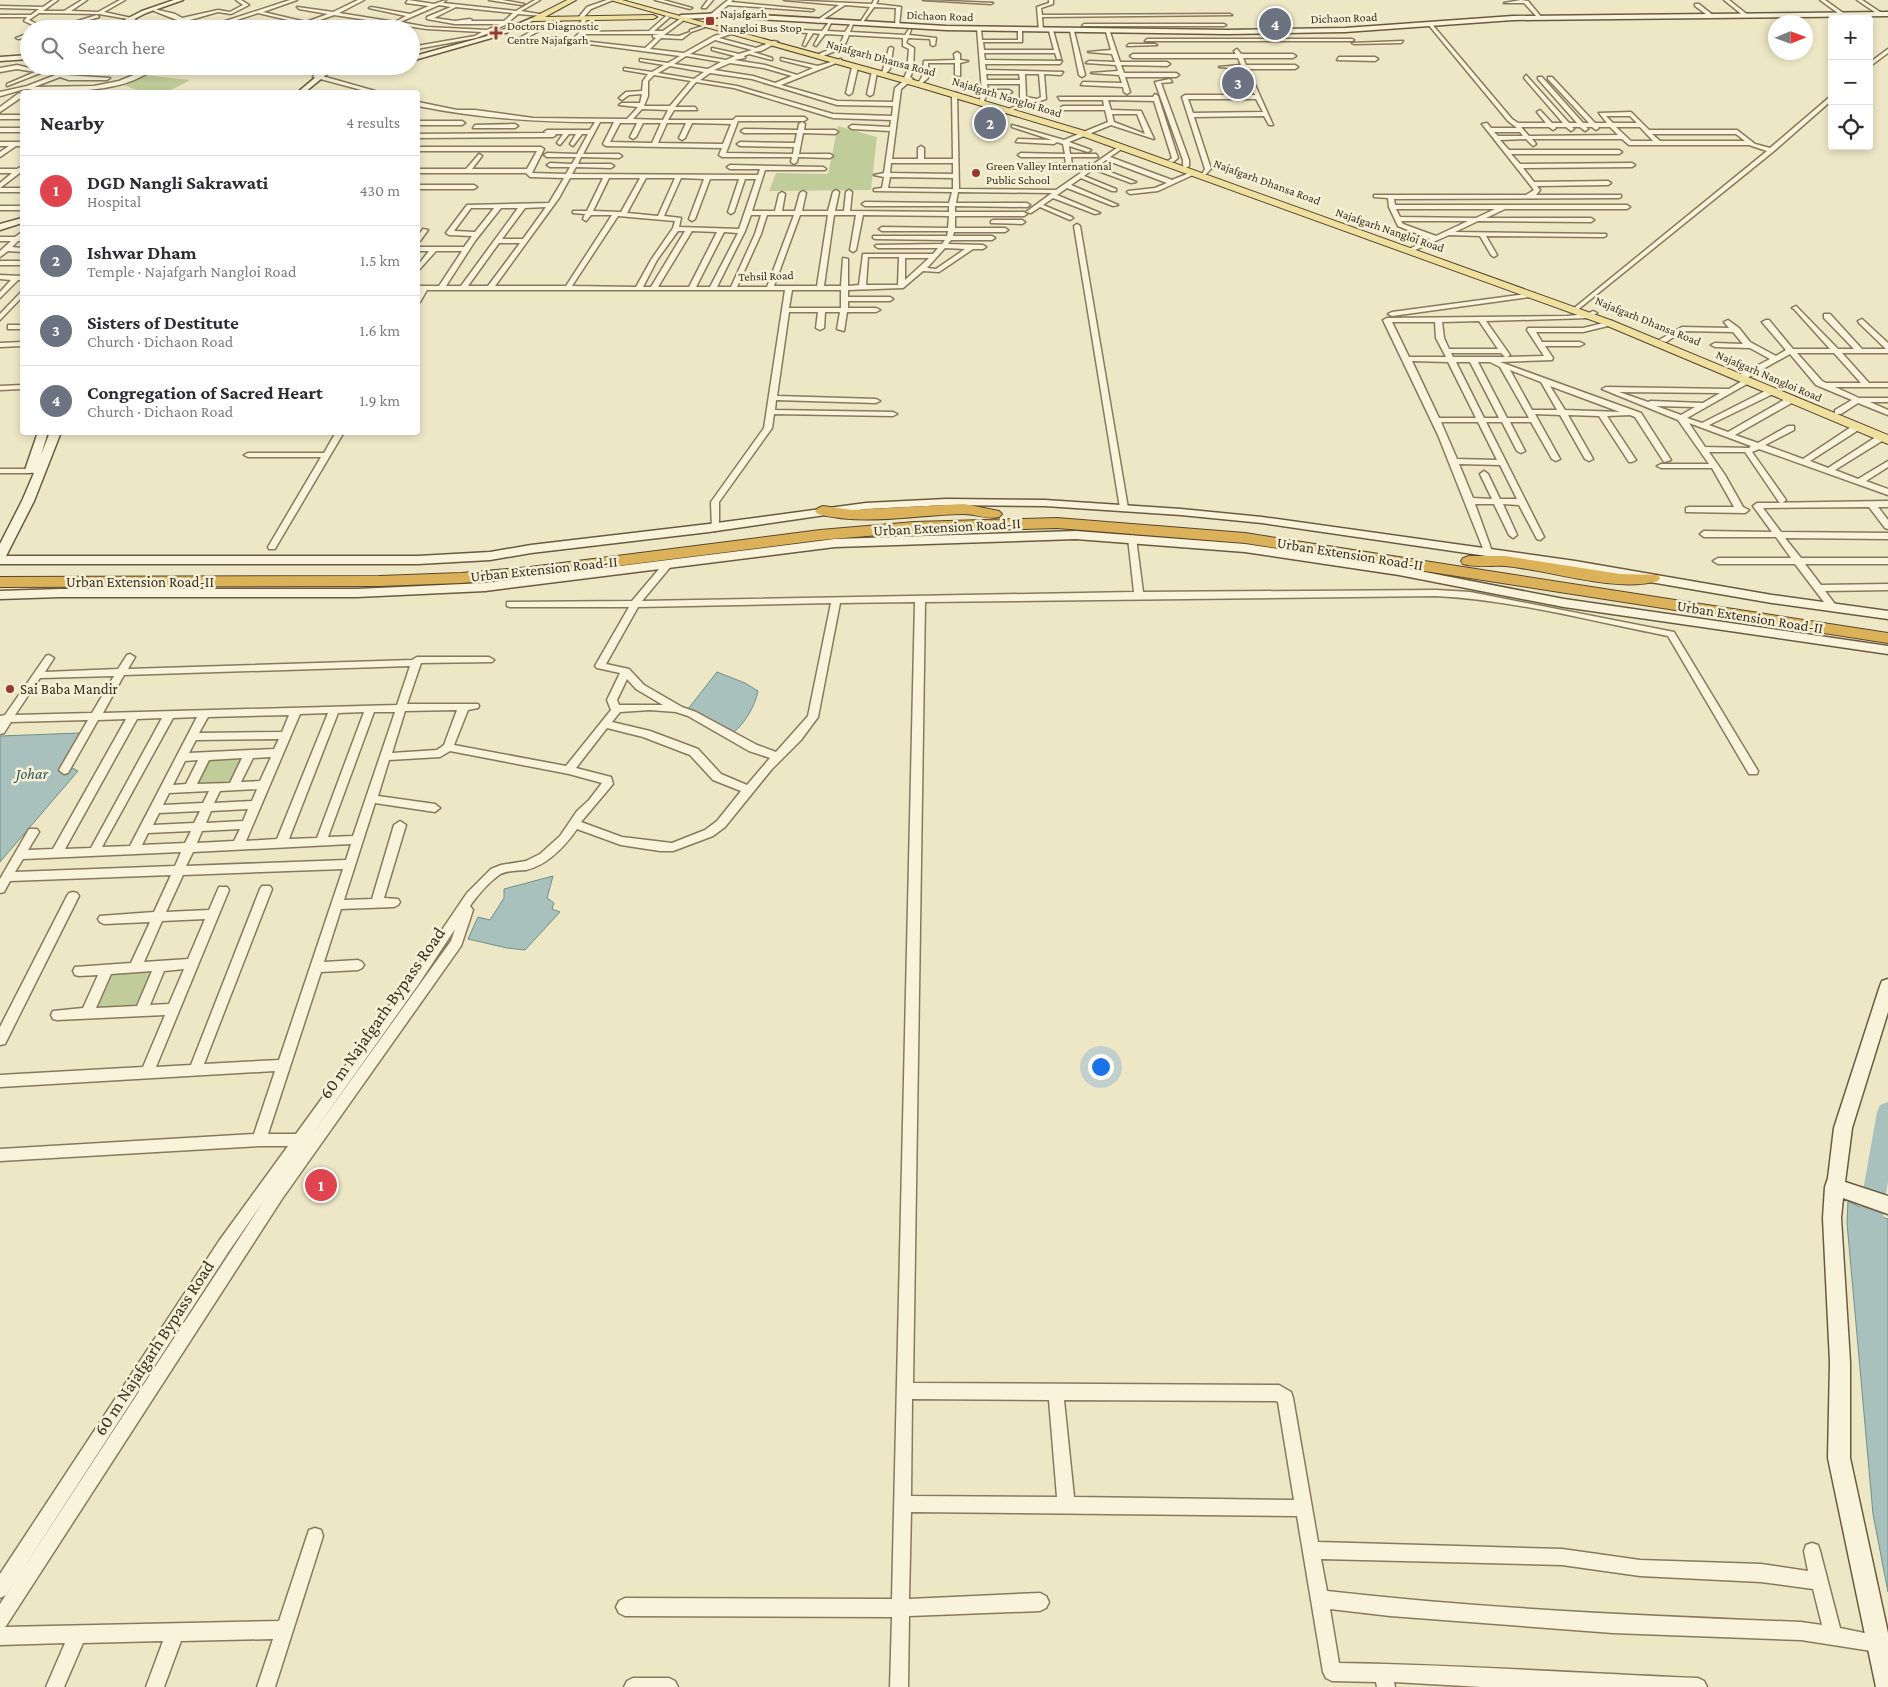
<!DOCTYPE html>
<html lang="en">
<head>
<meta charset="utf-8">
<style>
	body { margin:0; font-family:"Crimson Pro",serif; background:#f2f2f3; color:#2b2b33 }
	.controls { position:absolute; right:15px; top:15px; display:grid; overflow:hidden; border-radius:5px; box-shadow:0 2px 8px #0003 }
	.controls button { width:45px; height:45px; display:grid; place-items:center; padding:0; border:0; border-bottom:1px solid #e1e1e2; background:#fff; color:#2b2b33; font:25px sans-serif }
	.compass { position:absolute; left:1768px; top:15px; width:45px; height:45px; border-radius:50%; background:#fff; box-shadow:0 2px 8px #0003; rotate:89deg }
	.you { position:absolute; left:1100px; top:1066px; width:18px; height:18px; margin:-12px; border:4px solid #fff; border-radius:50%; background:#1a73e8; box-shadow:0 0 0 8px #1a73e833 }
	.badge { display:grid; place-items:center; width:32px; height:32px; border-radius:50%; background:#97392d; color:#fff; font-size:16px; font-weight:700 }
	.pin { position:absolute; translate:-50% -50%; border:2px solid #fff; box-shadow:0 1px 5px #0006 }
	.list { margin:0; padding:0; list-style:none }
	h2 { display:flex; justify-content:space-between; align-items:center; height:65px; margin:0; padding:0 20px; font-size:21px }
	h2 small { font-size:16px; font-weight:400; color:#7c7c81 }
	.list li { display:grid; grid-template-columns:32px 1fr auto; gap:15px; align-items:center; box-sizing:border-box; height:70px; padding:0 20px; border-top:1px solid #e1e1e2 }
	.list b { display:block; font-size:19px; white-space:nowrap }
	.list p { margin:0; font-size:16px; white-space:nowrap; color:#7c7c81 }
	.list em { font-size:16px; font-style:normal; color:#7c7c81 }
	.icon { flex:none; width:28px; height:28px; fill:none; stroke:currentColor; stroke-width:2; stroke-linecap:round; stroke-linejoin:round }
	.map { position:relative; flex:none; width:1888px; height:1687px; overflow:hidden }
	.search { position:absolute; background:#fff; box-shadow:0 2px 8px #0003; left:20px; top:20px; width:400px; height:55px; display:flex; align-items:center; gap:12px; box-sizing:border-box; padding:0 18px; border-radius:28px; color:#7c7c81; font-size:19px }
	.panel { position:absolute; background:#fff; box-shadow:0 2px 8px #0003; left:20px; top:90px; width:400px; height:345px; border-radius:5px }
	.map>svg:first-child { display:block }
</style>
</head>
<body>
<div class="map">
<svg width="1888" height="1687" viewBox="0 0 1888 1687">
	<rect width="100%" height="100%" fill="#eee7c6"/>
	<!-- green -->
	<path fill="#c0cc9a" d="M144,75L190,80C160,97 153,97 121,84Z
		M838,126L877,137L871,190L769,191L776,173L828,174Z
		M244,758L232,785L192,786L205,759Z
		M153,972L139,1005L93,1007L108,974Z"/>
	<!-- water -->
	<path fill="#a8c1bd" stroke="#6e908c" d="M717,672L745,683L758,691C755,706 745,723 734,732L688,709Z
		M80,733L63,763L78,771L0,862V736Z
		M553,876L547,898L554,903L552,909L560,912L525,950L507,948L468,939L478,917L490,920L504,898V889Z
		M1848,1201L1871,1213L1888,1219V1592L1873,1514L1847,1223Z"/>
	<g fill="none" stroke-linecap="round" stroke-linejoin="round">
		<!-- river -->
		<path fill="#a8c1bd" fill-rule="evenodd" d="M1888,1102V1181L1883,1213L1887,1239L1883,1247L1875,1250L1867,1247L1863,1239L1859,1213L1877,1112L1880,1105Z"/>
		<defs>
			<path id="street" d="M53,0H58L43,11H64L82,0H87L71,11L98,12L120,0H125L104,12L136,19L134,20L99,14L39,13L29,20L48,29H41L24,21L27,17H0V15H31L39,9L0,8V6L43,7Z
				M236,0H241L249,5L231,14L218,12L183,22L142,29L177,20L154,11V9L175,14L182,18L218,10L230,12L243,5Z
				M290,0H297L263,12L306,22L328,14L299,9L297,7L333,12L358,0H364L339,13L395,22L406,16L369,8L371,7L410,14L429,6L406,3L408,0L434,4L446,0L443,3L516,11L535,0H540L521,11L545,15L543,16L518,14L505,25L494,30L505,31L507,33H489L476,38L411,50V47L475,36L482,32L427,29L334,15L295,29H288L301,23L258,13L209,29H201ZM439,5L451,7L427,17V19L455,24H500L487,30L427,27L400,22ZM456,7L513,13L504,21H471L472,20L470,19L455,21L434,18Z
				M489,0H502L524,4L522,5Z
				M607,0H613L591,9L582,19L578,18L587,7Z
				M655,0H663L692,8L690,9Z
				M708,0H713L706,8H702Z
				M728,0H733L731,2L814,10L812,11L728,5L715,16H711V14Z
				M784,0L872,4L874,0H878L876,4L901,7L899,26L897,27L895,26L896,8L874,7L861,25L859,24L870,7L845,5L818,23L816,21L839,5Z
				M923,0L993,3L991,4Z
				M1049,0H1053V4L1041,8L1042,15L1230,14L1232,15L1042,17L1043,30L1039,31L1037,7L1049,3Z
				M1521,0L1528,1L1543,19H1539L1524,3H1504Z
				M1724,0H1729L1749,16L1745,17Z
				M1820,0H1825L1846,15L1842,16Z
				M1857,0H1862L1883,14L1879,15Z
				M1695,4H1699L1714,16L1710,17L1695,6Z
				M97,15L99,17L60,29H52Z
				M666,16L670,17L654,31H663L680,19L684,20L664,35L679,36L690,32V30L706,25L708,26L691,32L682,39L661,38L650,49L684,53L714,36L729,32L731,34L719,38L756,48L774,41L778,42L761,51L753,52L772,58V60L749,54L744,56L745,58L734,60L765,65L797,75L813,68L781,60V58L818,66L841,59V61L781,85L837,101L893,102L895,88L906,79L904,78L907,71L909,49L903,46V38L849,35L844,47L821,57L819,54L840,45L844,35L825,34L816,46L814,45L820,34L813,33L805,46L803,45L808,33L745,29L743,27L822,31L829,22L831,23L827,31L845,32L851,23L853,24L850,32L905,35L909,29L911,30L909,35L936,38L935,45L933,46L931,45L930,39L908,38L906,43L914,48L913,71L910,77L913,79L901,89L892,159H918V148L921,146L924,148V159H953L952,94L957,93L959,189L1056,190L1121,145L1123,148L1110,157L1172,180L1192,172L1197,173L1158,191L1130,194L1127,192L1128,191L1155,188L1167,183L1106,160L1097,167L1136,182L1131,183L1093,169L1084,176L1116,189V191H1112L1081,178L1071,185L1118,205L1113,206L1067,188L1057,195L1100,213L1095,214L1053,198L1043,205L1072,217L1073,218L1070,220L1040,207L1031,213L1026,212L1052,193L958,192L956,203H1027L1030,205L1027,207L955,206V212H1024L1027,214L1024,216H955V228H1005L1008,230L1005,232H954L953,236H992L995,238L992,240H951L948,244L983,245L986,247L983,249H973L939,272L923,271L903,288L848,290V297H890L893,299L890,301H848V308H876L880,310L876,312H847L844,331L837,329L840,312H825L824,328L820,330L816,328L818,312H789L777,396L876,399L880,401L876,403L776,400L775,410L893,412L897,414L893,416L774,414L772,428L719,502V528L715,531L712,530L711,502L764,428L785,290H427L420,302L418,303V295L420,290H418V286H439L462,251H436L418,271V265L429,251H418V247H464L472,236L449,235L446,233L467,205L549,203L564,178L530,177L526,173H418V169H466L479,154L482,156L472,169H527L537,151H418V147H541L544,149L532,173L566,174L570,167H550L547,165L550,163L572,164L576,157H547L544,155L547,153L577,154L588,134H582L573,146L570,144L576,134H569L560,145L557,143L563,134H555L556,135L553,137L418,138V134L546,133L544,132L547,130H590L595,122C535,122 476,118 418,106V102L457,110H475L533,118L627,119L638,107L619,105L622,103H640L642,94L629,95L622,100L619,98L626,92L642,91L643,81L648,74L624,70V68L652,72L664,65L640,61V59L668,63L680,56L544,38L546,37L645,48L656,38L653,37V35L660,34H581L579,38L575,37L580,32L649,31ZM715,40L752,50L739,54L712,48V50L735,56L726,60L690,54ZM686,56L721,62L708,69L674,64ZM730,63L764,68L792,76L775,83L753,76L714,70ZM670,66L704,72L694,79L658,73ZM710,73L752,79L837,105L893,106L892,116L833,114L737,86L700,80ZM654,75L691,81L670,106H644L648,96V81ZM696,82L734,88L833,118L891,120L890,127L852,125L849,127L852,129L890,131L884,173L874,175L884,177L882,188L874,189V191L952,192L949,203L865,202L862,204L865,206H949V212L850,211L852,192L849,190L846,192L844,211H835L839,192L836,190L833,192L828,211H802L806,193L803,191L800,193L795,211H782L785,194L782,192L779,194L775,211H752L765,170H825L826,169L823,167L730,165L727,167L730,169H760L758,175L572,174L576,167L611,168L614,166L611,164H578L581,157L619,158L622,156L619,154H583L600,122H614L603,144L606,146L722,148L719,155L722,157H792L791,162L794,164L797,162L798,157L830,158L833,156L830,154H799L803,133L835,134L838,132L835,130H804L805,124L802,122L799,124L798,130L744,129L741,131L744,133H797L795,143L740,142L737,144L740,146L794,147L793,154L726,153L738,121H804L807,119L804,117H736L733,120H668L674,110H697L695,107H675ZM642,109L668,110L663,120L633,119ZM620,123H637L630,137L633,139L636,137L643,123H661L652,143L610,142ZM667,123H686L679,138L682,140L685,138L692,123L731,124L723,144L658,143ZM891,163H953V174L890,173ZM890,177L953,178V189L888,188ZM570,178H603L587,211H573V213L585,214L583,219L586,221L591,215H612L566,286H495L559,198ZM609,178H640L621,212L593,211ZM646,178H675L658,216L627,213ZM681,178L704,179L689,219L692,221L695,219L710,179H739L728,212L731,214L734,212L745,179H756L739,229L679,227L681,218L664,216ZM546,207L523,239H502L525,208ZM471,208H494L475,232L454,231ZM501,208H518L461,286H446L475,241ZM751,215H761L755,234L731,287H717L745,231ZM767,215H794L767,287H737L761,234ZM800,215H828L817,286H774ZM834,215H856L850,250L853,252L856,250L863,215L949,216L948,228L882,227L879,229L882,231H948L947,236H873V238L875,239L945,240L942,244L876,245L875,246L878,248H938L933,254H863L859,285L848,286V259L843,258L841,286H824ZM618,216L675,221L673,228L651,260L636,287L572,286ZM678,231H685L651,287H643L657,260ZM692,231L717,232L689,287H658ZM724,232L738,233L710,287H696ZM499,243H520L488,286H468ZM945,248L965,249L936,269L927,268ZM868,257H899L898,285H866ZM905,258H929L905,280ZM792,290H841V308H789Z
				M558,17L562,18L556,27H577L584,17L588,18L580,29H543L520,41L516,40L537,28L519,26V24L552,27Z
				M1427,23H1431L1512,119L1518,123H1546L1537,112L1540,110L1552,123H1563L1524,78L1526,75L1569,123H1577L1538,79V77H1542L1583,123H1589L1548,79V77H1552L1595,123H1607L1599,113L1631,112L1649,130H1737L1755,144L1770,148L1832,95V100L1774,151L1575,312L1571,310L1573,309L1767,151L1749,145H1629L1622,139H1532L1536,144L1533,146L1526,139L1500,140L1509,150H1619L1622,152L1619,154H1511L1520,164L1632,163L1635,165L1632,167L1523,168L1534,182L1608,181L1611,183L1608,185L1537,186L1540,190L1536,195H1621V197L1619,198L1394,199L1395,205H1627L1630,207L1627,209H1505L1486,218H1591L1594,220L1591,222L1478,221L1455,232L1606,234V236L1604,237L1486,236L1497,255L1494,257L1491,255L1480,236L1449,235L1413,251H1409V249L1430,239L1398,226L1389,207L1388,198L1374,197V195H1526L1534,190L1482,124L1487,123L1491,128H1517L1508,121ZM1606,116H1630L1637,123H1613ZM1521,127H1549L1553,130L1556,128L1555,127H1566L1571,131L1574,129L1572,127H1580L1585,131L1588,129L1586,127H1592L1596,130L1599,128L1598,127H1610L1618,135L1529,136ZM1616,127H1640L1653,141H1631ZM1494,132H1520L1523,136H1498ZM1652,134H1736L1745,141H1660ZM1396,209H1495L1476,218L1400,217ZM1401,221H1468L1436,236L1403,224Z
				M1084,24H1224L1226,25L1224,26H1082Z
				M977,28L981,29L982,40H1018V30L1020,29L1022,30V42H983L984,50H1054L1049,31L1053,30L1061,59H1057L1055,53H984L985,60L1062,61L1060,64H985L986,70L1063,72L1061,75L1044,74L1046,99L1009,111V109L1027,101L1020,98V84H987L988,90H1009L1012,92L1009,94H987L983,103H979L982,92ZM986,74H1019L1020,80H987ZM1025,74H1039L1041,97L1037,99L1026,97Z
				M1072,30L1074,31L1085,75L1082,77L1079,75L1070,31Z
				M1108,31L1110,32L1120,62H1167L1170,64L1167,66L1121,65L1124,73H1176L1179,75L1176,77H1125L1130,92L1127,94L1124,92L1123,87L1081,85L1083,82L1122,83L1119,75L1091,73L1118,71L1116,65L1086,63L1089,61L1115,62L1112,54L1088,52L1111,50L1106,32Z
				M27,34H29V37L18,39L16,38Z
				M1147,39H1352L1354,40L1352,41H1145Z
				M1403,41L1401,43L1354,44L1352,43Z
				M1129,44H1155L1157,45L1127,46Z
				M891,47L893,48L890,69L886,73H882L889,48Z
				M1237,49L1241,54H1293L1296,56L1293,58H1243L1246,65H1295L1298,67L1295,69H1248L1273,125H1269L1264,116L1194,117L1211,169L1206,174H1202L1205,169L1182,97L1185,95H1255L1243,69L1219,67L1241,65L1238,58H1133L1130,56L1133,54H1236L1234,51ZM1188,99H1256L1263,112L1193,113Z
				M1888,49V53L1869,67V63Z
				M957,52L960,54V60L968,61L960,63V76L955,75V63H928V78L922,83H918L922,77L924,61L955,60L954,54Z
				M1339,57H1375L1378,59L1375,61L1337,60Z
				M17,65L42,71L43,72L7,86V84L35,72L17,69L0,72V68Z
				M855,65L858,67L852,93L849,95L846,93L852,67Z
				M79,66H86L65,75L110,78L107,80H69L60,77L34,87L94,86L119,81L146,70L151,71C120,92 77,91 41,91C36,92 31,89 26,89C18,90 9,94 0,96V92L27,86Z
				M872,71L877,72L873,94L870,96L867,94Z
				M315,74L375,91L376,92H369L313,77Z
				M1170,79L1172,82L1161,83L1189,160V166L1186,168L1183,166V160L1155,82Z
				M19,93L22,97L0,112V107Z
				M1155,94L1158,96L1178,158L1173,162L1168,161L1172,158L1154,101L1108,100L1111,110L1141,111L1154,139L1111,125L1069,142L1091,150L1088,152L1069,146L1070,154H1096L1098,157H1071L1072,166L1069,168H1022L1019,166L1022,164H1066L1065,157H1021L1018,155L1021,153L1065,154L1063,144L1057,142L1054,144L1016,142L1018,139L1052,140L1012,127V125L1064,140L1108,122L1105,110H1063L1060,108L1063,106H1104L1103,100H1060L1058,97H1153ZM1112,114H1137L1145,134L1114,122Z
				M0,115H22V119H0Z
				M418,121H462L465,123L462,125H418Z
				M475,125L515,124L518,126L515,128H473Z
				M0,128H22V132H0Z
				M0,142H22V146H16L0,157V152L9,146H0Z
				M22,166L21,172L0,188V183L12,173H0V169H17Z
				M418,185H474L477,187L474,189H418Z
				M0,188H22V192H0Z
				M0,206H22V210H0Z
				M993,220H1022L1025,222L1022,224L991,223V221Z
				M1077,224L1080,226L1128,508L1124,511L1120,508L1074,226Z
				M423,229L428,230L420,241L418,242V236Z
				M22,232V241H18L12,247L22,248V252L8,251L0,257V251L11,241H0V237H15Z
				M0,261H22V265H0Z
				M0,275L22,276V280H18L0,298V292L11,280L0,279Z
				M22,291V297L0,320V314Z
				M1534,293L1537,295L1536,296L1392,316L1388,314L1392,312Z
				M1796,306L1838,349H1854L1824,318V314H1830L1862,349H1886L1859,323L1858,321L1862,319L1888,343V353H1842L1869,383H1888V387H1835L1859,398H1888V402H1870L1888,410V415L1858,403L1841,414H1835V410L1852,400L1816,385L1790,354L1745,379H1739V375L1770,359L1750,348L1715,347L1711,345L1715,343L1743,344L1733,332L1683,331L1666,342L1659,340L1682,327L1729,328L1724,322L1728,320L1739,328L1750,342L1776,356L1786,350L1762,322L1766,320H1769L1793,349H1830L1794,309L1792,308ZM1797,353H1834L1861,383H1826L1822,381Z
				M1593,311L1597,313L1589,318L1486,321L1510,355L1507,357L1544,356L1527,330L1528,328H1583L1612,321V325L1583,332H1536L1542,342H1580L1584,344L1580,346H1545L1553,358L1552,360L1500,362L1641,413L1671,460L1664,462L1635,417L1630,415L1607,416L1636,460L1632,462H1629L1599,416L1568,415L1593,459L1589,461L1585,459L1560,415L1535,414L1560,459L1556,461L1552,459L1531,422H1510L1525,451L1521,453L1517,451L1502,422H1486L1544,537L1540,540L1537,539L1519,505L1503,504L1517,535L1513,538L1509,535L1494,504H1475L1493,554L1492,556H1486L1438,435L1383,320L1387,318L1567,316L1587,314ZM1479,321L1498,349H1449L1444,338L1442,322ZM1392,322H1435L1436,338L1446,357H1409ZM1451,353H1501L1505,357H1453ZM1412,361L1448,362L1476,418H1439ZM1456,362H1470L1499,418H1484ZM1478,362H1490L1500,367L1529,418H1507ZM1510,370L1541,382L1557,410H1532ZM1550,386L1620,412L1565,410ZM1441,422H1478L1497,460L1457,459ZM1459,464L1500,465L1517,499H1500L1488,474L1484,471L1480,474L1492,499L1473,498Z
				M8,325H22V329H8Z
				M22,342V346L0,347V343Z
				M1747,378L1754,380L1687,418L1702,423L1769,389H1775V393L1709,425L1728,432L1789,397H1795V401L1735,435L1758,443L1788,426H1794V430L1765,445L1803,459L1854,425H1860V429L1810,461L1828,468L1879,435H1885V439L1835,470L1858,479L1888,461V467L1866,481L1888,489V495L1759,449L1752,452L1786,500L1782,503L1779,502L1745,452H1709L1725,475L1743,507L1749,510L1745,513L1686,512V508L1689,507H1734L1712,468H1661L1657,466L1661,464H1709L1678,420L1602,389L1606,387L1729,389ZM1619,392L1720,393L1703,403L1651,401L1648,402ZM1656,406L1695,407L1681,415ZM1689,423L1751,446L1749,448L1705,447Z
				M22,385V389L0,390V386Z
				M336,432H344L276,547L275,549H269L268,547L321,457H248L244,455L248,453H324Z
				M0,469H30L34,471L30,473H0Z
				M1888,501V507H1878L1888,520V529L1885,528L1869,507L1763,508L1781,532L1888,533V539L1785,538L1801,558H1888V564H1805L1821,585L1888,584V590L1825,591L1838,608L1833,611L1830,610L1795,564H1718L1713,561L1718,558H1791L1776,537H1704L1700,534L1704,531L1772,532L1753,506L1757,503Z
				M1132,535L1136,538L1143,592L1436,590L1470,592L1674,632L1758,771L1757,774H1749L1668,636C1591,621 1514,600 1436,596L925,602L913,1383L1279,1385L1291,1392L1293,1398L1318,1542L1562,1549L1640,1560L1761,1564L1808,1571L1804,1551L1806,1545L1812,1543L1818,1545L1820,1551L1840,1628L1884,1637L1887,1643L1884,1649L1878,1652L1801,1640L1613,1633L1390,1616L1330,1609L1339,1663C1458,1665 1579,1673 1698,1678L1704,1681L1707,1687H1482L1394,1682L1395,1687H1377L1376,1682L1332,1681L1326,1678L1323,1672L1297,1516L911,1512L909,1599L1040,1593L1046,1596L1049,1602L1046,1608L1040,1611L909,1616L908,1687H890L892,1617L625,1616L619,1613L616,1607L619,1601L625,1598L892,1599L915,602L840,603L818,717L801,740L772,769L725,827L713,836L673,851H660L621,845L577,829C565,846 548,865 526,870C518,871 506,870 499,875C489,882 477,896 470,906L473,910L461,946L282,1199L6,1626L4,1627L279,1621L307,1536L309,1530L315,1528L321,1530L323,1536L275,1687H257L273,1639L181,1641L164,1687H146L163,1641L83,1643L64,1687H46L65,1643L0,1645V1604L263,1202L229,1251L6,1595L0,1598V1574L219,1241L288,1146H259L0,1161V1149L254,1134L275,1071L0,1087V1075L143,1067L165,1015L57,1020L53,1019L51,1015L53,1011L83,1008L98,975L79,976L75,975L73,971L75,967L131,963L150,922L104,924L100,922L98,919L100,916L154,912L171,875L10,881L4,892L0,893V879L29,829H37L39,832L28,850L53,849L126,719L98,720L68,773L64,774L59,770L88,720L11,722L4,733L0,734V716L5,715L46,656L49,655L54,658L45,672L118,669L127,655L130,654L135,657L128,669L412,660L417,657H489L494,660L492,662L421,663L407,704H478L479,706L478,708L468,710L454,745L566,766L611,710L607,700L620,673L597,668L595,666L629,607H510L507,606V602L632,601L664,563L667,562L672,565L642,601L1134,592L1128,538ZM831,603L808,716L776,752L757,745L696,712L682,707L644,685L629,669L606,664L638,607ZM410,666L397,705L103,713L124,675ZM114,676L92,713L15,715L40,678ZM627,679L636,689L663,705H619L617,700ZM457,710L444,745L437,750L392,753L405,711ZM650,710L676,712L688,716L749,751L770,758L747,785L721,774L698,749L650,731L612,722L620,712ZM364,712L317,838L289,839L338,713ZM374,712H395L353,836L328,837ZM328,713L277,839L246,841L300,714ZM289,715L282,732L199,733L208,717ZM197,717L130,846L102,847L173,718ZM162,718L91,848L65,849L137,719ZM607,728L643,737L690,755L713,780L741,791L717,821L705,830L672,843L622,837L581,822L613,784L611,777L576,768ZM279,739L274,749L189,753L196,740ZM450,751L569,774L602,783L589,800L577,811L560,836L540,854L526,861L501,865L491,869L467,893L410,977L296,1134H268L321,972L358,970L362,968L364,965L362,962L358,960L324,962L341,909L394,907L398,905L400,902L398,899L384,898L406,825L400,821L394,825L372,899L344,900L375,803L435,812L440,808L435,804L378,796L389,760L440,757ZM271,757L260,781L241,782L253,758ZM242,758L230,783L197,784L209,760ZM198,760L186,784L173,785L185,761ZM257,789L252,801L214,803L220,791ZM209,791L203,803L163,805L169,793ZM248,809L243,821L206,823L211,811ZM200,811L194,823L153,825L159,813ZM240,829L234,841L197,843L202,831ZM191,831L185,843L142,845L148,833ZM351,844L346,860L186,866L193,852ZM181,852L175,866L15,872L23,859ZM343,869L279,1060L204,1064L272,889L270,886H262L260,889L191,1065L156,1067L229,890L227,887H219L209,910L166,912L183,875ZM205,919L188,959L144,962L162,921ZM455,929L451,941L313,1133L418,985ZM184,969L169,1004L150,1005L164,971ZM152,971L137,1006L96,1008L111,974ZM912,1399L1049,1400L1057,1497L911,1496ZM1064,1400L1276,1401L1278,1402L1294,1500L1074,1497ZM1321,1559L1562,1565L1640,1576L1761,1582L1813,1589L1822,1625L1801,1622C1643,1616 1484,1609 1327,1591Z
				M73,892L77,893L79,896L5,1044L0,1045V1027L67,896L69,893Z
				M633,1678H669L675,1681L678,1687H624L627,1681Z"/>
			<path id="secondary" d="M174,0H183L146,13L115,29H107L142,11Z
				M1888,12V16L1513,20L1345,32L1228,34L946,30L726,17L681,19L678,17L681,15L726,13L946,26L1228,30L1345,28L1513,16Z
				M532,18L537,19L495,37L411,61V57L491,35Z
				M29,55V59L0,61V57Z
				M329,66H337L305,92H298Z
				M22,218V223L0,230V224Z
				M38,432H48L41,455L50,432H61L34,501L6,556H418L490,552L531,545L709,524L866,503L946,499L1045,500L1181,509L1262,517L1575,561L1772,595L1888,611V619L1772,603L1575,569L1262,523L1181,515L1045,506L946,505L866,509L709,532L531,553L490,560L418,564H0V544L22,501L34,473L27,472L25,470Z
				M1076,531L1245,544L1399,567L1564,599L1888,646V654L1564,607L1399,575L1245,552L1076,539L835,547L485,591L357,597H60L0,599V591L60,589H357L485,583L835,539Z
				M1888,979V1012L1852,1128L1845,1182L1888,1196V1214L1843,1198L1841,1218L1850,1362V1458L1888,1633V1687H1876L1828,1458L1830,1362L1823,1218L1825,1187L1828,1178L1834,1128L1880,986L1882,981Z"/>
			<path id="primary" d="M567,0H576L545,17L653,15L657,17L653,19L534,21L530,19Z
				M610,0H622L921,82L1088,132L1613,321L1888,435V444L1605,325L1082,136L915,86Z"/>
			<path id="highway" d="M964,504L999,511L1002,514L999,517C987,520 974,513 961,514C914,515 864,526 818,514L815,511L818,508L823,506L852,510Z
				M1057,518L1245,533L1888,633V643L1245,543L1057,528L914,532L820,540L530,577L461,583L379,586L0,587V577L379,576L461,573L530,567L820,530L914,522Z
				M1469,556H1505L1620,574L1658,575L1660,578L1658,581C1614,593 1551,570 1505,566C1492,565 1477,568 1463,564L1461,561L1463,558Z"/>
		</defs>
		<!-- street casing -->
		<use href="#street" stroke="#89795c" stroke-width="3"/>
		<!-- secondary casing -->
		<use href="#secondary" stroke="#6b5a3f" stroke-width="3"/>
		<!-- primary casing -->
		<use href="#primary" stroke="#574730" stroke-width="2"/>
		<!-- highway casing -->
		<use href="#highway" stroke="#574730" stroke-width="2"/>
		<!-- street -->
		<use href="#street" fill="#f8f3da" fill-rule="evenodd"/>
		<!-- secondary -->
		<use href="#secondary" fill="#f8f3da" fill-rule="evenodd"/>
		<!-- primary -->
		<use href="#primary" fill="#f0e0a0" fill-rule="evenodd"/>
		<!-- highway -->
		<use href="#highway" fill="#dbb259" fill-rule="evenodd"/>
	</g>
	<!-- markers -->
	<g fill="#97392d" stroke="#f5f0d6" stroke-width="2">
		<rect x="705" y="16" width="10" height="10" rx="2.5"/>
		<path d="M493.5 25.5h5v5h5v5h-5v5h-5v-5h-5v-5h5z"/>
		<circle cx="976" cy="173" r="5"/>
		<circle cx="10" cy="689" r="5"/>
	</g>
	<g text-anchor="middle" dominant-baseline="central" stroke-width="5" stroke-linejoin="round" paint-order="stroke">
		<!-- far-poi labels -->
		<g font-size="12" fill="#3a2f20" stroke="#f5f0d6" text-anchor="start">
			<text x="720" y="14">Najafgarh<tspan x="720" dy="14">Nangloi Bus Stop</tspan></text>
			<text x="507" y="26">Doctors Diagnostic<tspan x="507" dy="14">Centre Najafgarh</tspan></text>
			<text x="986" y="166">Green Valley International<tspan x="986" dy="14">Public School</tspan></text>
		</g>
		<!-- far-street labels -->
		<g font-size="12" fill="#3a2f20" stroke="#f5f0d6">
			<text transform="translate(940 16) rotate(2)">Dichaon Road</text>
			<text transform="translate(1344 18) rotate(-2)">Dichaon Road</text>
			<text transform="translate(881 58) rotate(15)">Najafgarh Dhansa Road</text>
			<text transform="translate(1007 97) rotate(17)">Najafgarh Nangloi Road</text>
			<text transform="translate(1267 182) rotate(20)">Najafgarh Dhansa Road</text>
			<text transform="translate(1390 230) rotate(19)">Najafgarh Nangloi Road</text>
			<text transform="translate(766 276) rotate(-2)">Tehsil Road</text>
			<text transform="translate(1648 321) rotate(22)">Najafgarh Dhansa Road</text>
			<text transform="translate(1769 376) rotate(23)">Najafgarh Nangloi Road</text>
		</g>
		<!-- street labels -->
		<g font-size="15" fill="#3a2f20" stroke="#f5f0d6">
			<text transform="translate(947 527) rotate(-3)">Urban Extension Road-II</text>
			<text transform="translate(1350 554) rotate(9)">Urban Extension Road-II</text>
			<text transform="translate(544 569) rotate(-6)">Urban Extension Road-II</text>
			<text x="140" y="582">Urban Extension Road-II</text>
			<text transform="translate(1750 617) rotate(9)">Urban Extension Road-II</text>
		</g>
		<!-- poi labels -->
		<g font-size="15" fill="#3a2f20" stroke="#f5f0d6" text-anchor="start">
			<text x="20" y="689">Sai Baba Mandir</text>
		</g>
		<!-- water labels -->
		<g font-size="16" font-style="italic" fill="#2f5759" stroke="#f5f0d6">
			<text x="32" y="773">Johar</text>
		</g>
		<!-- near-street labels -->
		<g font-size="18" fill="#3a2f20" stroke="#f5f0d6">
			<text transform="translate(382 1013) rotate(-55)">60 m Najafgarh Bypass Road</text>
			<text transform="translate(154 1348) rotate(-57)">60 m Najafgarh Bypass Road</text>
		</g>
	</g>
</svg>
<div class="controls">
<button>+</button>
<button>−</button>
<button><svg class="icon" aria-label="locate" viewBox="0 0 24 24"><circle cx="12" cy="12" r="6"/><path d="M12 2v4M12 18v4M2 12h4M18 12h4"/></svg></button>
</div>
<svg class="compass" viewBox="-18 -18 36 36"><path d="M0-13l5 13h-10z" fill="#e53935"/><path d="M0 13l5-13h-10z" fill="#7c7c81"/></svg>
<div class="you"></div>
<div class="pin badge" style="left:321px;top:1185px;background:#e0444e">1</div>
<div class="pin badge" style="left:990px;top:123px;background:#6b7280">2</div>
<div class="pin badge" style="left:1238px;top:83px;background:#6b7280">3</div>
<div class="pin badge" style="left:1275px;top:24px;background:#6b7280">4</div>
<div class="search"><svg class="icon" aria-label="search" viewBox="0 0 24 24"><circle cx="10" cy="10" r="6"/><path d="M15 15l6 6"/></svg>Search here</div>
<section class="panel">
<h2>Nearby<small>4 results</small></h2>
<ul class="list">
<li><span class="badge" style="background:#e0444e">1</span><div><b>DGD Nangli Sakrawati</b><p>Hospital</p></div><em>430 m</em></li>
<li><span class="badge" style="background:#6b7280">2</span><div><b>Ishwar Dham</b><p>Temple · Najafgarh Nangloi Road</p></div><em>1.5 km</em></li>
<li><span class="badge" style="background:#6b7280">3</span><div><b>Sisters of Destitute</b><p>Church · Dichaon Road</p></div><em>1.6 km</em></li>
<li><span class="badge" style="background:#6b7280">4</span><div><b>Congregation of Sacred Heart</b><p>Church · Dichaon Road</p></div><em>1.9 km</em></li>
</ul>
</section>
</div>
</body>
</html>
